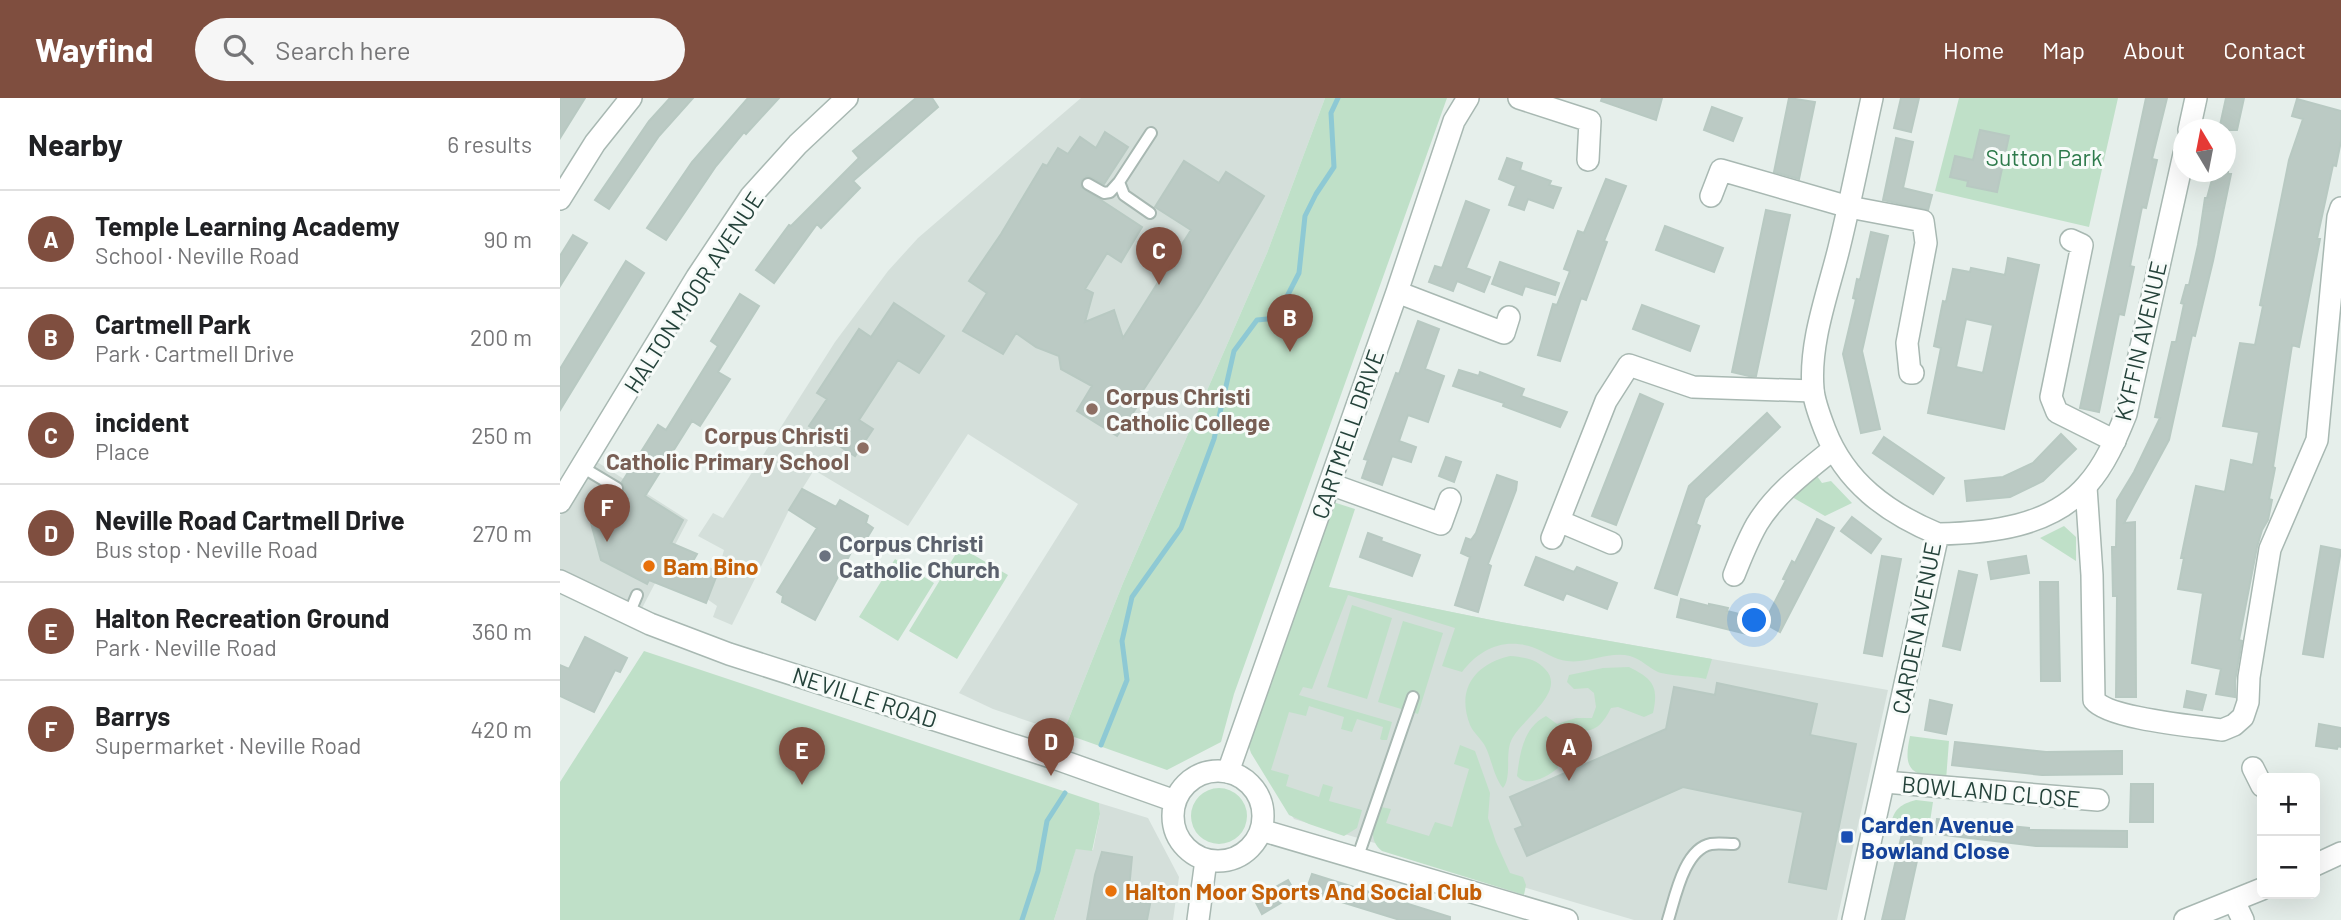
<!DOCTYPE html>
<html lang="en">
<head>
<meta charset="utf-8">
<style>
	body { margin:0; font-family:Barlow,sans-serif; background:#f6f6f6; color:#202124 }
	.controls { position:absolute; right:21px; bottom:21px; display:grid; overflow:hidden; border-radius:10px; box-shadow:0 7px 28px #0002 }
	.controls button { width:63px; height:63px; display:grid; place-items:center; padding:0; border:0; border-bottom:2px solid #e0e0e0; background:#fff; color:#202124; font:35px sans-serif }
	.compass { position:absolute; left:1613px; top:21px; width:63px; height:63px; border-radius:50%; background:#fff; box-shadow:0 7px 28px #0002; rotate:350deg }
	.you { position:absolute; left:1195px; top:523px; width:24px; height:24px; margin:-18px; border:5px solid #fff; border-radius:50%; background:#1a73e8; box-shadow:0 0 0 10px #1a73e833 }
	.badge { display:grid; place-items:center; width:46px; height:46px; border-radius:50%; background:#7f4e3f; color:#fff; font-size:23px; font-weight:700 }
	.pin { position:absolute; translate:-50% -58px; filter:drop-shadow(0 2px 4px #0008) }
	.pin::after { content:''; position:absolute; top:37px; width:24px; height:21px; background:inherit; clip-path:polygon(0 0,100% 0,50% 100%) }
	.list { margin:0; padding:0; list-style:none }
	h2 { display:flex; justify-content:space-between; align-items:center; height:91px; margin:0; padding:0 28px; font-size:30px }
	h2 small { font-size:23px; font-weight:400; color:#757577 }
	.list li { display:grid; grid-template-columns:46px 1fr auto; gap:21px; align-items:center; box-sizing:border-box; height:98px; padding:0 28px; border-top:2px solid #e0e0e0 }
	.list b { display:block; font-size:26px; white-space:nowrap }
	.list p { margin:0; font-size:23px; white-space:nowrap; color:#757577 }
	.list em { font-size:23px; font-style:normal; color:#757577 }
	.icon { flex:none; width:38px; height:38px; fill:none; stroke:currentColor; stroke-width:2; stroke-linecap:round; stroke-linejoin:round }
	.map { position:relative; flex:none; width:1781px; height:822px; overflow:hidden }
	header { display:flex; align-items:center; gap:42px; box-sizing:border-box; height:98px; padding:0 35px; background:#7f4e3f; color:#fff }
	header strong { font-size:33px }
	nav { display:flex; gap:38px; margin-inline-start:auto; font-size:24px }
	.search { width:490px; height:63px; background:#f6f6f6; display:flex; align-items:center; gap:18px; box-sizing:border-box; padding:0 24px; border-radius:38px; color:#757577; font-size:26px }
	main { display:flex }
	aside { flex:1; background:#fff }
	.map>svg:first-child { display:block }
</style>
</head>
<body>
<header>
<strong>Wayfind</strong>
<div class="search"><svg class="icon" aria-label="search" viewBox="0 0 24 24"><circle cx="10" cy="10" r="6"/><path d="M15 15l6 6"/></svg>Search here</div>
<nav><a>Home</a><a>Map</a><a>About</a><a>Contact</a></nav>
</header>
<main>
<aside>
<h2>Nearby<small>6 results</small></h2>
<ul class="list">
<li><span class="badge">A</span><div><b>Temple Learning Academy</b><p>School · Neville Road</p></div><em>90 m</em></li>
<li><span class="badge">B</span><div><b>Cartmell Park</b><p>Park · Cartmell Drive</p></div><em>200 m</em></li>
<li><span class="badge">C</span><div><b>incident</b><p>Place</p></div><em>250 m</em></li>
<li><span class="badge">D</span><div><b>Neville Road Cartmell Drive</b><p>Bus stop · Neville Road</p></div><em>270 m</em></li>
<li><span class="badge">E</span><div><b>Halton Recreation Ground</b><p>Park · Neville Road</p></div><em>360 m</em></li>
<li><span class="badge">F</span><div><b>Barrys</b><p>Supermarket · Neville Road</p></div><em>420 m</em></li>
</ul>
</aside>
<div class="map">
<svg width="1781" height="822" viewBox="0 0 1781 822">
	<rect width="100%" height="100%" fill="#e6efeb"/>
	<!-- built -->
	<path fill="#d4dfda" d="M521,0H765L707,155L563,485L503,635L433,611L399,595L518,406L408,336L348,428L254,372L229,412L172,527L153,519L157,508L147,501L158,474L164,452L138,438L153,415L163,420L275,244L328,173L358,140Z
		M34,362L128,422L80,514L0,475V418Z
		M743,484L941,524L1328,592L1277,822H1074L734,721L688,646Z
		M539,705L588,720L619,779L613,822H494L516,750L533,752L540,716Z"/>
	<!-- green -->
	<path fill="#bfe0c8" d="M765,0H887L674,596L661,644L607,672L503,635L563,485L707,155Z
		M1399,0H1558L1529,129L1375,93Z
		M1257,378L1262,385L1271,383L1292,405L1265,418L1232,399Z
		M773,404L795,411L769,489L941,524L1152,561L1146,581C1134,578 1108,578 1098,574C1089,570 1081,561 1070,558C1049,553 1028,566 1007,563C995,562 984,553 972,549C943,540 920,551 902,574L882,568L895,530L788,497L752,591L743,589L739,597L832,624L827,642H822L820,641L823,629L797,621L792,634L781,631L784,619L749,608L746,618L729,614L711,672L729,677L726,688L759,699L763,686L773,689L769,703L802,712L797,730L784,738L749,726L729,717L691,655L688,646Z
		M1504,428L1516,439V463L1480,440Z
		M400,449L448,477L397,561L349,533Z
		M335,461L374,485L338,543L299,519Z
		M792,507L832,520L807,601L767,589Z
		M843,523L883,535L858,616L818,604Z
		M84,553L539,705L540,716L532,753L516,751L494,822H0V684Z
		M950,558C963,559 976,561 985,571C1008,594 959,623 951,643C945,657 952,679 943,690C934,679 932,663 926,650C922,641 914,636 910,627C896,591 915,566 950,558Z
		M1069,569C1093,581 1099,588 1093,615L1084,619L1058,609L1051,610C1035,642 1026,628 998,638L1000,652L997,661L998,670C987,679 967,690 957,678C960,655 963,630 986,618L997,626L1016,620H1032L1036,609L1034,595L1028,590L1014,591L1007,584L1009,577L1043,570Z
		M1350,638L1389,643L1386,682C1353,676 1342,675 1350,638Z
		M900,647L915,653L930,695L928,720L936,744L950,775L963,779L966,787L964,797L822,753C806,740 815,725 821,709L831,711L826,725L869,738L875,724L892,729L909,671L894,666Z
		M631 718a28 28 0 1 1 56 0a28 28 0 1 1-56 0Z
		M1356,702L1373,704L1369,730L1331,726C1334,711 1341,706 1356,702Z"/>
	<g fill="none" stroke-linecap="round" stroke-linejoin="round">
		<!-- stream -->
		<path stroke="#8ec9d4" stroke-width="5" d="M541,647L567,582L562,543L572,499L621,430L654,341L674,253L697,222L716,220L739,175L745,118L756,96L774,69L771,15L778,0
			M462,822L478,773L487,723L505,695"/>
	</g>
	<!-- building -->
	<path fill="#bbcac4" stroke="#b8c9c2" stroke-width="2" fill-rule="evenodd" d="M0,0H25L0,40Z
		M110,0H133L99,38L49,111L35,102L89,23Z
		M188,0H219L186,36L184,34L156,68L106,142L87,130L132,64Z
		M356,0H372L378,9L293,83L300,90L261,130L257,126L214,185L196,172L229,127L231,128L299,60L293,53Z
		M1042,0H1102L1096,22L1041,3Z
		M1229,0L1255,4L1239,81L1214,74Z
		M1341,0H1359L1351,34L1334,30Z
		M1586,0H1607L1592,61L1597,62L1586,110L1582,109L1570,168L1574,169L1564,217L1559,216L1539,314L1520,310Z
		M1666,0H1684L1677,32H1659Z
		M1737,1L1781,13V43L1776,68L1773,67L1757,141H1760L1739,249L1732,247L1713,369L1715,370L1709,401L1712,402L1708,422L1702,432L1697,449L1679,542L1682,543L1675,583V599L1656,596L1661,571L1632,565L1643,495L1618,491L1624,460H1621L1636,388L1665,394L1671,362L1693,367L1699,334L1663,328L1680,245L1695,247L1703,208L1700,207L1729,62L1743,21L1732,18Z
		M1152,9L1182,20L1173,43L1144,32Z
		M1420,32L1449,38L1437,94L1407,88L1408,83L1390,79L1395,58L1413,62Z
		M545,34L568,49L544,86L527,78L522,82L521,89L582,129L561,164L547,155L525,191L533,195L525,224L554,212L563,240L631,132L595,109L624,63L659,85L666,74L704,98L640,205L580,297L583,300L557,338L517,313L532,288L501,271L499,258L476,249L456,235L443,256L403,233L427,195L409,183L441,136L483,66L487,68L498,50L508,56L520,39L536,50Z
		M1336,40L1353,44L1343,90L1372,97L1368,112L1323,102Z
		M947,60L962,65L960,72L991,83L989,87L1001,90L993,110L968,101L964,112L949,107L956,88L939,81Z
		M1654,74H1668V76H1671L1653,163L1635,238L1632,237L1609,342L1564,425L1575,424L1576,599H1556L1557,498H1553L1552,449H1556L1557,402L1574,374L1600,320L1595,319L1612,244H1616L1624,206L1621,205L1626,187H1629L1638,147L1645,100H1647Z
		M1046,81L1066,88L1044,143L1047,144L1026,202L1021,200L1000,263L978,257L993,206L997,207L1010,173L1004,171L1018,133L1024,135Z
		M906,103L929,112L906,170L930,179L924,194L897,183L893,193L869,184L875,168L882,170Z
		M1206,112L1230,117L1196,278H1189L1172,274Z
		M1105,128L1163,150L1154,174L1096,152Z
		M1311,134L1328,138L1302,253L1320,331L1301,335L1283,256L1296,201L1293,200L1297,181L1300,182Z
		M13,137L27,145L0,188V158Z
		M1448,160L1479,167L1444,331L1368,315L1381,250L1374,248L1383,203L1386,204L1393,171L1410,174L1411,170L1445,177ZM1406,221L1433,227L1423,275L1396,269Z
		M66,163L84,175L0,312V271Z
		M940,164L999,185L995,197L965,188L962,197L932,186Z
		M180,196L199,208L158,274L170,281L140,328L132,323L85,398L123,422L111,445L137,456L133,463L158,474L146,505L89,482L87,486L41,462L31,425L51,396L58,398L63,395L65,389L62,384L98,327L106,332L158,248L151,243Z
		M334,205L384,238L359,275L338,262L299,322L313,331L295,358L249,328L267,301L257,295L299,231L311,239Z
		M1082,207L1139,228L1130,253L1073,231Z
		M858,223L879,231L865,271L884,278L868,324L848,317L839,343L856,349L851,364L832,358L822,387L802,380L808,362L804,361L836,275L839,276Z
		M899,272L919,278L920,274L964,291L961,298L1007,314L1000,329L943,308L944,305L893,288Z
		M1080,296L1103,306L1056,427L1032,418Z
		M1207,315L1220,329L1145,400L1136,426L1140,428L1117,497L1095,490L1129,388Z
		M1501,336L1516,351L1483,383L1450,399L1407,403L1405,383L1443,379L1473,365Z
		M1324,339L1384,380L1373,396L1313,355Z
		M886,359L901,364L894,384L879,378Z
		M937,377L957,384L956,392L928,466L931,468L918,514L895,507L910,459L901,455L906,440L911,442L916,435Z
		M242,391L276,409L280,402L308,418L306,425L313,430L301,450L295,447L255,522L222,504L223,498L217,494L257,430L229,412Z
		M1292,419L1321,441L1311,455L1281,433Z
		M1257,421L1274,430L1220,534L1204,525L1226,482L1223,481L1232,463L1235,465Z
		M808,435L822,440L821,443L860,457L852,478L800,459Z
		M1761,448L1781,452L1763,559L1743,556Z
		M1322,458L1341,461L1322,558L1304,555Z
		M1466,458L1469,475L1431,481L1428,464Z
		M976,459L1014,474L1017,469L1057,485L1047,511L1006,495L1003,502L965,487Z
		M1399,473L1417,477L1400,552L1383,548Z
		M1480,484H1498L1500,583H1481Z
		M1121,501L1149,508V506L1159,508L1168,510L1167,513L1195,520L1191,537L1117,519Z
		M25,539L67,560L60,574L55,572L34,614L0,598V567L9,571Z
		M1157,585L1257,606L1250,637L1296,646L1266,791L1229,784L1243,714L1123,689L967,758L955,731L963,728L950,699L1106,631L1114,589L1155,597Z
		M1627,593L1646,597L1642,612L1624,609Z
		M1370,602L1392,607L1386,636L1365,632Z
		M1759,626L1781,630V649L1778,648L1777,651L1756,648Z
		M1395,644L1486,654L1562,653V676L1482,677L1392,667Z
		M1571,686H1593V724H1570Z
		M1377,721L1469,730V732L1567,733V749L1476,748L1375,736Z
		M1342,736L1362,740L1344,822H1322Z
		M542,754L572,759L568,802L590,806L587,822H527L535,777Z
		M752,776L890,819V822H840L746,793Z
		M728,782L736,796L702,816L694,801Z"/>
	<g fill="none" stroke-linecap="round" stroke-linejoin="round">
		<defs>
			<path id="service" d="M528,86L544,95L550,94L559,84
				M590,115L564,97L559,84L591,35
				M22,369L57,390
				M69,516L77,497
				M797,761L853,599
				M1108,822C1115,800 1124,751 1151,746C1158,745 1167,746 1174,746"/>
			<path id="minor" d="M959,0L1030,23L1028,62
				M1151,98L1161,72L1289,109L1363,123L1366,145L1347,245L1350,275H1353
				M0,101L35,45L71,0
				M1511,142L1522,147L1491,299L1497,314L1555,343
				M837,194L944,235L949,219
				M770,386L881,426L890,401
				M1526,389L1532,477L1534,602C1549,621 1635,628 1662,632L1674,627L1683,619L1688,604L1689,579L1710,451L1757,342L1778,119L1781,110
				M999,423L1051,445
				M992,440L1046,303L1069,267L1133,289L1253,293
				M1174,477C1181,459 1188,442 1197,426C1216,395 1245,374 1272,352
				M1693,670L1702,688
				M668,674L837,194L894,23L908,0
				M1325,684L1538,702
				M1674,803L1683,822"/>
			<path id="tertiary" d="M1629,32L1636,0
				M0,404L137,179L191,98L238,46L287,0
				M1378,436C1429,435 1491,429 1527,387C1545,367 1556,341 1566,316L1624,56
				M0,483L90,526L169,556L494,660L615,703
				M613 718a45 45 0 1 1 90 0a45 45 0 1 1-90 0Z
				M701,732L1007,822
				M1755,767L1781,755
				M638,822L646,762
				M1293,822L1378,436C1327,415 1285,384 1265,332C1260,319 1254,304 1253,291C1249,244 1268,195 1279,150C1291,101 1301,50 1312,0
				M1625,822L1702,791"/>
		</defs>
		<!-- service casing -->
		<use href="#service" stroke="#a8b8b2" stroke-width="14"/>
		<!-- minor casing -->
		<use href="#minor" stroke="#a8b8b2" stroke-width="24"/>
		<!-- tertiary casing -->
		<use href="#tertiary" stroke="#a8b8b2" stroke-width="24"/>
		<!-- service -->
		<use href="#service" stroke="#fff" stroke-width="10"/>
		<!-- minor -->
		<use href="#minor" stroke="#fff" stroke-width="21"/>
		<!-- tertiary -->
		<use href="#tertiary" stroke="#fff" stroke-width="21"/>
	</g>
	<!-- markers -->
	<g fill="#8d6e63" stroke="#f7fbf9" stroke-width="2.5">
		<circle cx="532" cy="311" r="7"/>
		<circle cx="303" cy="350" r="7"/>
	</g>
	<circle fill="#6b7280" stroke="#f7fbf9" stroke-width="2.5" cx="265" cy="458" r="7"/>
	<g fill="#e8710a" stroke="#f7fbf9" stroke-width="2.5">
		<circle cx="89" cy="468" r="7"/>
		<circle cx="551" cy="793" r="7"/>
	</g>
	<rect fill="#1a4fb4" stroke="#f7fbf9" stroke-width="2.5" x="1280" y="732" width="14" height="14" rx="3.5"/>
	<g text-anchor="middle" dominant-baseline="central" stroke-width="6" stroke-linejoin="round" paint-order="stroke">
		<!-- park labels -->
		<g font-size="23" fill="#2d7a4b" stroke="#f7fbf9">
			<text x="1484" y="59">Sutton Park</text>
		</g>
		<!-- street labels -->
		<g font-size="23" fill="#24423a" stroke="#f7fbf9">
			<text transform="translate(133 194) rotate(-57)">HALTON MOOR AVENUE</text>
			<text transform="translate(1580 243) rotate(-77)">KYFFIN AVENUE</text>
			<text transform="translate(787 336) rotate(-71)">CARTMELL DRIVE</text>
			<text transform="translate(1356 530) rotate(-79)">CARDEN AVENUE</text>
			<text transform="translate(305 599) rotate(18)">NEVILLE ROAD</text>
			<text transform="translate(1431 693) rotate(5)">BOWLAND CLOSE</text>
		</g>
		<!-- education labels -->
		<g font-size="23" font-weight="bold" fill="#785e54" stroke="#f7fbf9" text-anchor="start">
			<text x="546" y="298">Corpus Christi<tspan x="546" dy="26">Catholic College</tspan></text>
			<text x="289" y="337" text-anchor="end">Corpus Christi<tspan x="289" dy="26">Catholic Primary School</tspan></text>
		</g>
		<!-- worship labels -->
		<g font-size="23" font-weight="bold" fill="#5b616d" stroke="#f7fbf9" text-anchor="start">
			<text x="279" y="445">Corpus Christi<tspan x="279" dy="26">Catholic Church</tspan></text>
		</g>
		<!-- food labels -->
		<g font-size="23" font-weight="bold" fill="#c56008" stroke="#f7fbf9" text-anchor="start">
			<text x="103" y="468">Bam Bino</text>
			<text x="565" y="793">Halton Moor Sports And Social Club</text>
		</g>
		<!-- transit labels -->
		<g font-size="23" font-weight="bold" fill="#164399" stroke="#f7fbf9" text-anchor="start">
			<text x="1301" y="726">Carden Avenue<tspan x="1301" dy="26">Bowland Close</tspan></text>
		</g>
	</g>
</svg>
<div class="controls">
<button>+</button>
<button>−</button>
</div>
<svg class="compass" viewBox="-18 -18 36 36"><path d="M0-13l5 13h-10z" fill="#e53935"/><path d="M0 13l5-13h-10z" fill="#757577"/></svg>
<div class="you"></div>
<div class="pin badge" style="left:1009px;top:683px">A</div>
<div class="pin badge" style="left:730px;top:254px">B</div>
<div class="pin badge" style="left:599px;top:187px">C</div>
<div class="pin badge" style="left:491px;top:678px">D</div>
<div class="pin badge" style="left:242px;top:687px">E</div>
<div class="pin badge" style="left:47px;top:444px">F</div>
</div>
</main>
</body>
</html>
